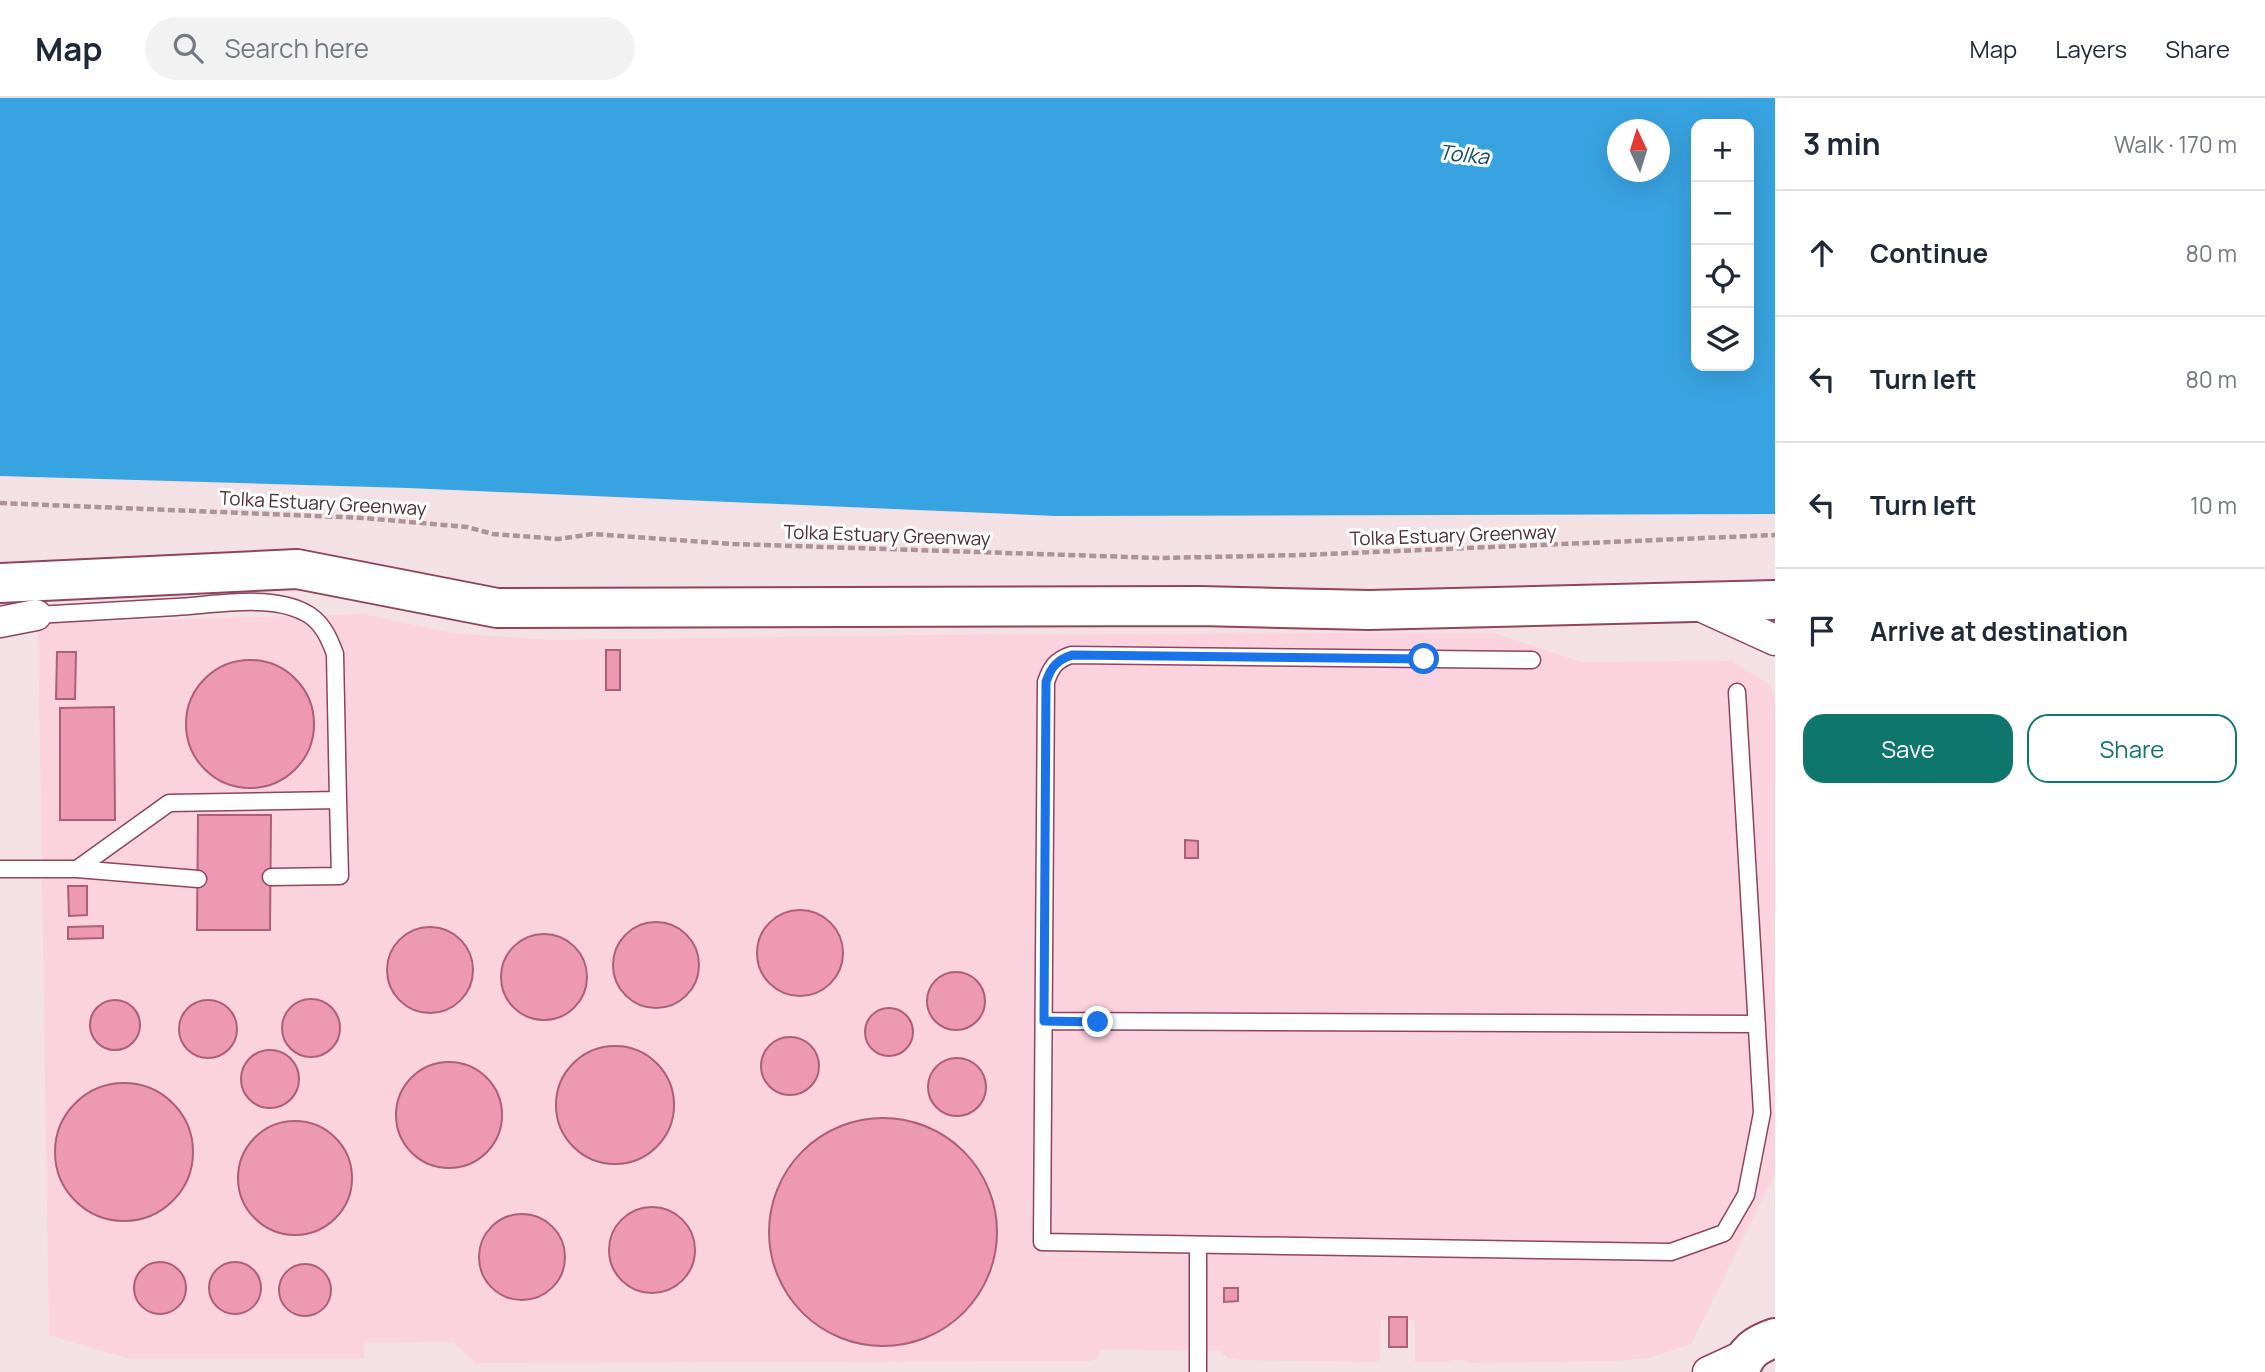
<!DOCTYPE html>
<html lang="en">
<head>
<meta charset="utf-8">
<style>
	body { margin:0; font-family:Manrope,sans-serif; background:#f2f2f3; color:#1f2937 }
	.controls { position:absolute; right:21px; top:21px; display:grid; overflow:hidden; border-radius:14px; box-shadow:0 7px 28px #0002 }
	.controls button { width:63px; height:63px; display:grid; place-items:center; padding:0; border:0; border-bottom:2px solid #e0e1e3; background:#fff; color:#1f2937; font:35px sans-serif }
	.compass { position:absolute; left:1607px; top:21px; width:63px; height:63px; border-radius:50%; background:#fff; box-shadow:0 7px 28px #0002; rotate:356deg }
	.stop { position:absolute; width:21px; height:21px; margin:-16px; border:5px solid #1a73e8; border-radius:50%; background:#fff }
	.stop.end { background:#1a73e8; border-color:#fff; box-shadow:0 2px 7px #0008 }
	.list { margin:0; padding:0; list-style:none }
	h2 { display:flex; justify-content:space-between; align-items:center; height:91px; margin:0; padding:0 28px; font-size:30px }
	h2 small { font-size:23px; font-weight:400; color:#747a83 }
	.list li { display:grid; grid-template-columns:46px 1fr auto; gap:21px; align-items:center; box-sizing:border-box; height:126px; padding:0 28px; border-top:2px solid #e0e1e3 }
	.list b { display:block; font-size:26px; white-space:nowrap }
	.list em { font-size:23px; font-style:normal; color:#747a83 }
	.actions { display:flex; gap:14px; padding:21px 28px }
	.actions a { flex:1; padding:16px 0; border:2px solid #0f766e; border-radius:21px; text-align:center; font-size:24px; color:#0f766e }
	.actions .main { background:#0f766e; color:#fff }
	.icon { flex:none; width:38px; height:38px; fill:none; stroke:currentColor; stroke-width:2; stroke-linecap:round; stroke-linejoin:round }
	.map { position:relative; flex:none; width:1775px; height:1274px; overflow:hidden }
	header { display:flex; align-items:center; gap:42px; box-sizing:border-box; height:98px; padding:0 35px; background:#fff; border-bottom:2px solid #e0e1e3 }
	header strong { font-size:33px }
	nav { display:flex; gap:38px; margin-inline-start:auto; font-size:24px }
	.search { width:490px; height:63px; background:#f2f2f3; display:flex; align-items:center; gap:18px; box-sizing:border-box; padding:0 24px; border-radius:38px; color:#747a83; font-size:26px }
	main { display:flex }
	aside { flex:1; background:#fff }
	.map>svg:first-child { display:block }
</style>
</head>
<body>
<header>
<strong>Map</strong>
<div class="search"><svg class="icon" aria-label="search" viewBox="0 0 24 24"><circle cx="10" cy="10" r="6"/><path d="M15 15l6 6"/></svg>Search here</div>
<nav><a>Map</a><a>Layers</a><a>Share</a></nav>
</header>
<main>
<div class="map">
<svg width="1775" height="1274" viewBox="0 0 1775 1274">
	<rect width="100%" height="100%" fill="#f3e1e6"/>
	<!-- built -->
	<path fill="#fbd3de" d="M363,516L451,535L551,542L1012,536L1494,535L1581,564L1732,563L1770,587L1775,601V1076L1691,1246L1649,1260L1614,1263L1469,1265L1465,1262H1452L1447,1264H1415V1222H1381L1380,1264L1240,1262L1227,1260L1221,1253L1101,1252L1097,1261L1091,1263L475,1265L453,1244L364,1245V1261H130L49,1237L38,525Z"/>
	<!-- water -->
	<path fill="#38a3e1" fill-rule="evenodd" d="M0,0H1775V416L1056,418L408,390L0,378ZM1696,26H1749V268H1696ZM1618,32H1660V74H1618Z"/>
	<!-- building -->
	<path fill="#ee99b4" stroke="#ad5e79" stroke-width="2" d="M606,552H620V592H606Z
		M57,554H76L75,601H56Z
		M186 626a64 64 0 1 1 128 0a64 64 0 1 1-128 0Z
		M114,609L115,722H60V610Z
		M198,717H271L270,832H197Z
		M1185,742L1198,743V760H1185Z
		M68,788H87V817L69,818Z
		M757 855a43 43 0 1 1 86 0a43 43 0 1 1-86 0Z
		M613 867a43 43 0 1 1 86 0a43 43 0 1 1-86 0Z
		M103,828V840L68,841V829Z
		M387 872a43 43 0 1 1 86 0a43 43 0 1 1-86 0Z
		M501 879a43 43 0 1 1 86 0a43 43 0 1 1-86 0Z
		M927 903a29 29 0 1 1 58 0a29 29 0 1 1-58 0Z
		M282 930a29 29 0 1 1 58 0a29 29 0 1 1-58 0Z
		M179 931a29 29 0 1 1 58 0a29 29 0 1 1-58 0Z
		M90 927a25 25 0 1 1 50 0a25 25 0 1 1-50 0Z
		M865 934a24 24 0 1 1 48 0a24 24 0 1 1-48 0Z
		M761 968a29 29 0 1 1 58 0a29 29 0 1 1-58 0Z
		M556 1007a59 59 0 1 1 118 0a59 59 0 1 1-118 0Z
		M241 981a29 29 0 1 1 58 0a29 29 0 1 1-58 0Z
		M928 989a29 29 0 1 1 58 0a29 29 0 1 1-58 0Z
		M396 1017a53 53 0 1 1 106 0a53 53 0 1 1-106 0Z
		M55 1054a69 69 0 1 1 138 0a69 69 0 1 1-138 0Z
		M769 1134a114 114 0 1 1 228 0a114 114 0 1 1-228 0Z
		M238 1080a57 57 0 1 1 114 0a57 57 0 1 1-114 0Z
		M609 1152a43 43 0 1 1 86 0a43 43 0 1 1-86 0Z
		M479 1159a43 43 0 1 1 86 0a43 43 0 1 1-86 0Z
		M134 1190a26 26 0 1 1 52 0a26 26 0 1 1-52 0Z
		M209 1190a26 26 0 1 1 52 0a26 26 0 1 1-52 0Z
		M279 1192a26 26 0 1 1 52 0a26 26 0 1 1-52 0Z
		M1224,1190H1238V1203L1224,1204Z
		M1389,1219H1407V1249H1389Z"/>
	<g fill="none" stroke-linecap="round" stroke-linejoin="round">
		<defs>
			<path id="lane" d="M36,517C83,514 130,512 176,509C214,507 270,496 304,514C321,522 329,539 335,556L338,702
				M1532,562L1071,557C1056,562 1051,569 1046,584L1042,1144L1671,1154L1724,1135L1746,1097L1762,1015L1737,594
				M0,771H77
				M198,781L77,771L169,705L338,702L340,778L271,779
				M1044,923L1757,926
				M1198,1147V1274"/>
			<path id="street" d="M1696,506L1775,542
				M0,524L36,517
				M1708,1274L1747,1256"/>
			<path id="secondary" d="M0,485L297,471L497,510L1200,508L1369,512L1775,502
				M1740,1274C1744,1254 1757,1246 1775,1240"/>
		</defs>
		<!-- lane casing -->
		<use href="#lane" stroke="#8f435e" stroke-width="19"/>
		<!-- street casing -->
		<use href="#street" stroke="#8f435e" stroke-width="33"/>
		<!-- secondary casing -->
		<use href="#secondary" stroke="#8f435e" stroke-width="42"/>
		<!-- path -->
		<path stroke="#ac939a" stroke-width="4.5" stroke-dasharray="7 3.5" stroke-linecap="butt" d="M0,405L364,420L467,429L493,436L559,441L592,436L734,446L1160,460L1303,457L1775,437"/>
		<!-- lane -->
		<use href="#lane" stroke="#fff" stroke-width="16"/>
		<!-- street -->
		<use href="#street" stroke="#fff" stroke-width="30"/>
		<!-- secondary -->
		<use href="#secondary" stroke="#fff" stroke-width="38"/>
	</g>
	<g fill="none" stroke-linecap="round" stroke-linejoin="round">
		<!-- route -->
		<path stroke="#1a73e8" stroke-width="9" d="M1098,924L1044,923L1046,584C1051,569 1057,562 1072,557L1424,561"/>
	</g>
	<g text-anchor="middle" dominant-baseline="central" stroke-width="6" stroke-linejoin="round" paint-order="stroke">
		<!-- street labels -->
		<g font-size="19" fill="#4f2c37" stroke="#fff">
			<text transform="translate(323 405) rotate(3)">Tolka Estuary Greenway</text>
			<text transform="translate(887 437) rotate(2)">Tolka Estuary Greenway</text>
			<text transform="translate(1453 437) rotate(-2)">Tolka Estuary Greenway</text>
		</g>
		<!-- water labels -->
		<g font-size="21" font-style="italic" fill="#124a6a" stroke="#fff">
			<text transform="translate(1464 56) rotate(6)">Tolka</text>
		</g>
	</g>
</svg>
<div class="controls">
<button>+</button>
<button>−</button>
<button><svg class="icon" aria-label="locate" viewBox="0 0 24 24"><circle cx="12" cy="12" r="6"/><path d="M12 2v4M12 18v4M2 12h4M18 12h4"/></svg></button>
<button><svg class="icon" aria-label="layers" viewBox="0 0 24 24"><path d="M12 4l9 5-9 5-9-5zM3 14l9 5 9-5"/></svg></button>
</div>
<svg class="compass" viewBox="-18 -18 36 36"><path d="M0-13l5 13h-10z" fill="#e53935"/><path d="M0 13l5-13h-10z" fill="#747a83"/></svg>
<div class="stop" style="left:1424px;top:561px"></div>
<div class="stop end" style="left:1098px;top:924px"></div>
</div>
<aside>
<h2>3 min<small>Walk · 170 m</small></h2>
<ul class="list">
<li><svg class="icon" aria-label="ahead" viewBox="0 0 24 24"><path d="M12 20V5M6 11l6-6 6 6"/></svg><div><b>Continue</b></div><em>80 m</em></li>
<li><svg class="icon" aria-label="left" viewBox="0 0 24 24"><path d="M17 20v-9H6M10 6l-5 5 5 5"/></svg><div><b>Turn left</b></div><em>80 m</em></li>
<li><svg class="icon" aria-label="left" viewBox="0 0 24 24"><path d="M17 20v-9H6M10 6l-5 5 5 5"/></svg><div><b>Turn left</b></div><em>10 m</em></li>
<li><svg class="icon" aria-label="arrive" viewBox="0 0 24 24"><path d="M6 21V4h12l-3 4 3 4H6"/></svg><div><b>Arrive at destination</b></div></li>
</ul>
<div class="actions"><a class="main">Save</a><a>Share</a></div>
</aside>
</main>
</body>
</html>
